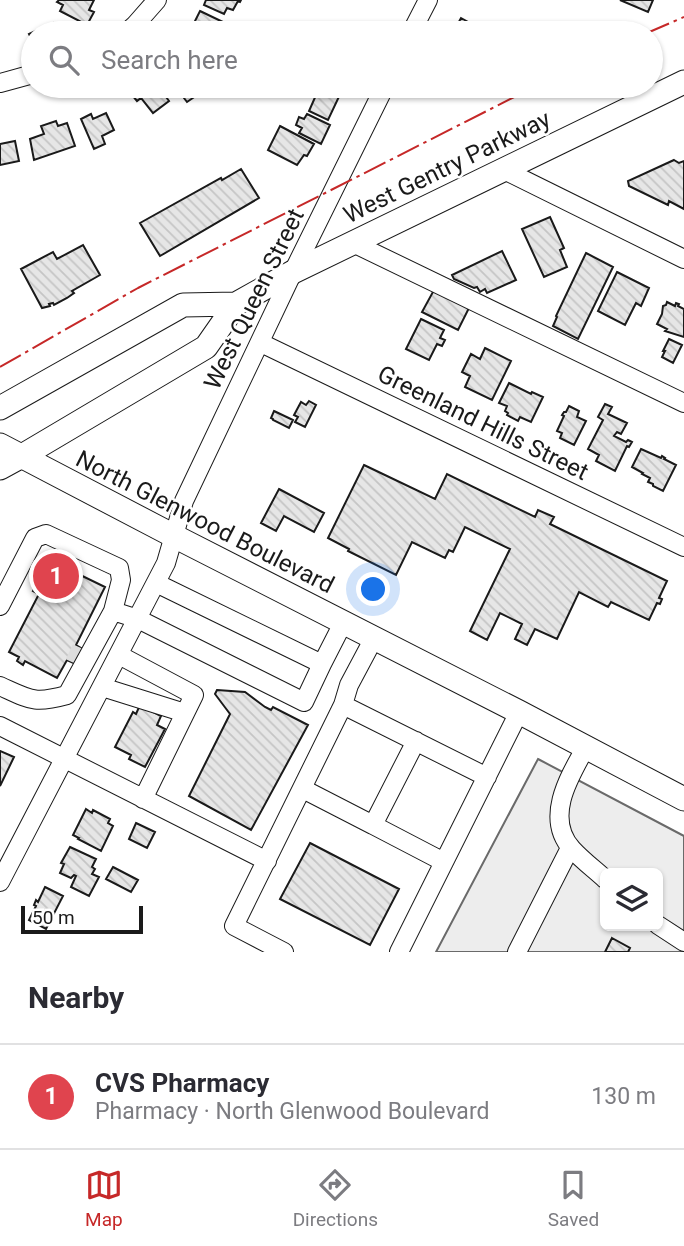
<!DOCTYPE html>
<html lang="en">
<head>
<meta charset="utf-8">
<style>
	body { margin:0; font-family:Roboto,sans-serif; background:#f7f7f7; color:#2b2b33 }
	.controls { position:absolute; right:21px; bottom:21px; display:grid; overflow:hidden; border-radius:10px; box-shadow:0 2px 5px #0004 }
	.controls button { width:63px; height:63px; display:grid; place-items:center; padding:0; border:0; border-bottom:2px solid #e1e1e2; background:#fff; color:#2b2b33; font:35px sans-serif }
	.scale { position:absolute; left:21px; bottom:18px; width:122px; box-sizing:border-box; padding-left:7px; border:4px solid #1a1a1a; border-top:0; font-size:19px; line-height:24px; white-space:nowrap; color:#1a1a1a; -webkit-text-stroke:5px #fff; paint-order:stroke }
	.you { position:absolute; left:374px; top:590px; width:24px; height:24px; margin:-18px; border:5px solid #fff; border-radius:50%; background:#1a73e8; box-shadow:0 0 0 10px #1a73e833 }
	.badge { display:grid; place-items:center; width:46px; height:46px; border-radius:50%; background:#c62828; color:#fff; font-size:23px; font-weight:700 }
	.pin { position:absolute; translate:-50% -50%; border:4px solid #fff; box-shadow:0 2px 7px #0006 }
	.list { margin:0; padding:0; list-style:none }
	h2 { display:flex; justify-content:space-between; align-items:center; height:91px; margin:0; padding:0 28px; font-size:30px }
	h2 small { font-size:23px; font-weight:400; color:#7c7c81 }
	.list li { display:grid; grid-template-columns:46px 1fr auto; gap:21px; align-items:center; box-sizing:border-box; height:105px; padding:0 28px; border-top:2px solid #e1e1e2 }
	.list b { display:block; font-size:26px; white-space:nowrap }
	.list p { margin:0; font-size:23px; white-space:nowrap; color:#7c7c81 }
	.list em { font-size:23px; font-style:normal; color:#7c7c81 }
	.icon { flex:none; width:38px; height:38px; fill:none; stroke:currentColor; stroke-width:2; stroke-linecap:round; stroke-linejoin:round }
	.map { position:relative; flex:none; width:684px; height:952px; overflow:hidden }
	.search { position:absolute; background:#fff; box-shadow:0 2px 5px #0004; left:21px; right:21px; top:21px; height:77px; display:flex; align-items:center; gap:18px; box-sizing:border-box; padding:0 24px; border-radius:38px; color:#7c7c81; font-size:26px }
	.sheet { height:196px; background:#fff }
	nav { display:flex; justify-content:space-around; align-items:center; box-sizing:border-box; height:98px; border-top:2px solid #e1e1e2; background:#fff; font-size:19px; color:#7c7c81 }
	nav a { display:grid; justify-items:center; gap:4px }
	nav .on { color:#c62828 }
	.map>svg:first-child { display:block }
</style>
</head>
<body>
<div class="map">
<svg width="684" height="952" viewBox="0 0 684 952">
	<defs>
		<pattern id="building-back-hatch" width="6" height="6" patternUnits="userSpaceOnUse" patternTransform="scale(1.75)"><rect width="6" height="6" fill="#e6e6e6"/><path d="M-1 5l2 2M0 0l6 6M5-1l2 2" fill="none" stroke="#c5c5c5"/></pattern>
	</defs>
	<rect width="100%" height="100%" fill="#fff"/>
	<!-- park -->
	<path fill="#ededed" stroke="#6a6a6a" stroke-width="2" fill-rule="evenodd" d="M538,759L684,836V952H436ZM605,873H658V926H605Z"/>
	<!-- building -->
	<path fill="url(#building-back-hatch)" stroke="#1a1a1a" stroke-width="2" d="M59,0H94L89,10L94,12L87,25L60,11L63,5L57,2Z
		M206,0H241L240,2L238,1L233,10L227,8L224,14L204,5Z
		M620,0H653L648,12Z
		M200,11L223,22L218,32L221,33H192L195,26L193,25Z
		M461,18L488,33H455L458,28L456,27Z
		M53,23L58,33H33V42L29,34Z
		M134,86H158L169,101L153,113L141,98L137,101L128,90Z
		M184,86H194L200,93L187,102L178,90Z
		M320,86H344L328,120L309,111Z
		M106,113L114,130L102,136L105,144L94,149L81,119L91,114L93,119Z
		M307,114L330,125L321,144L299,133L302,128L296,125L299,117L304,119Z
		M56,121L58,126L67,123L75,146L34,160L30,139L44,134L41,126Z
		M280,126L314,144L307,156L304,155L297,165L268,150Z
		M15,141L19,161L0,165V144Z
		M674,160L679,163L684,161V209L669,201L668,205L629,186L628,181Z
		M241,169L259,198L160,256L140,223L221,178L222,180Z
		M550,217L564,248L560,250L567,267L544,277L522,229Z
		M83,245L100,275L72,291L74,293L67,298L54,305L53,303L49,304L50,306L42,308L21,269L53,252L57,259Z
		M502,251L516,280L487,293L485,289L480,292L477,287L474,288L454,279L452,275Z
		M586,253L613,267L578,339L553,326L557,317L556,316Z
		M617,272L649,288L641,306L636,303L625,325L598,311Z
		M434,290L469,308L458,330L422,312Z
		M667,302L675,306L676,303L679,304L678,306L684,309V337L665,331L667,329L657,324L662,314L663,306L666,305Z
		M421,319L444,330L440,338L445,340L442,346L437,344L429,360L406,349Z
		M669,339L682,345L673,363L662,357L665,351H663Z
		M485,348L511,361L492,400L465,387L470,376L462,372L471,354L480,359Z
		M509,383L531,394L532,392L543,397L531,422L520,417L518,421L507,415L508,413L505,411L507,406L499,403Z
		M309,401L316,405L305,427L295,422L298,417L294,415L301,402L306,405Z
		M605,404L612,407L608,414L627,423L621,434L617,432L614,436L626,442L628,440L632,442L629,447L627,446L615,471L596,461L599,455L588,449L603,420L598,417Z
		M569,406L579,411L577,417L586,421L574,445L560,438L562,433L557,431L564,416L562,415L564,412H566Z
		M274,411L293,420L289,428L273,420V419L271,418Z
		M641,449L661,458L662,456L665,458L664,459L676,465L663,491L653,486V484L648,482L650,478L642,474L643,473L632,467Z
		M364,465L435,499L447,474L535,517L538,510L554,517L550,524L667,581L659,598L662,599L660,604L657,603L649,620L611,602L608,607L579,592L557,639L535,629L527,645L515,639L522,624L500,613L487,640L470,631L510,549L465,527L453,552L449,550L445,558L412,542L396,575L348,551L349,549L328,538Z
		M279,489L324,513L314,532L284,516L276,531L261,523Z
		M53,552L76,563L72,571L105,587L76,645L88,652L80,666L67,660L57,678L25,661L23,665L17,661L19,657L9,652L39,594L33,591Z
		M217,690L245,692L265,707L271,710L273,707L308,725L251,830L189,796L230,714L215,694Z
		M140,705L161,716L157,725L165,729L145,767L129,759L131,755L115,747L133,712L136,714Z
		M0,751L14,757L0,786Z
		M86,809L92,813L93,810L110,819L108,823L113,826L101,851L78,839L79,838L73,835Z
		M136,823L155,832L147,848L129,839Z
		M310,843L399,889L370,945L280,899Z
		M70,847L96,859L92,867L95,869L92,874L99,877L89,896L71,887L76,876L74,875L71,878L60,873L64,864L61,863Z
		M113,867L138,880L131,892L106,879Z
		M45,887L63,896L46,929L29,920L36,906L34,905L36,900L38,902Z
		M612,938L630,948L628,952H605Z"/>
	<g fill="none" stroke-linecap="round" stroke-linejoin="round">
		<!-- minor-tunnel -->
		<path stroke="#ddd" stroke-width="18" stroke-dasharray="18 9" stroke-linecap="butt" d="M74,663L81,648"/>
		<defs>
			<path id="minor" d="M126,33L135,25L157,0
				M411,33L428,0
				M0,83L33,74
				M502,169L684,259
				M353,243L684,403
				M261,343L684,547
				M0,606L35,538L46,534L119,568L121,580L113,611L138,619L304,702L322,664L156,583
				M119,655L194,695L143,799
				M322,664L343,623
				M0,686C31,700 34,704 67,695L113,611
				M102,687L185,713
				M343,705L349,685L374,638
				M0,726L267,861
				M586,747C569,777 544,818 572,849C582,860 594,869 605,879
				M303,789L373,825L416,741
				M373,825L444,862
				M0,882L166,563L184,501L293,272L385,86
				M658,925L684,942
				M284,952L234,926L343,705L487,777
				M399,952L519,712
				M517,952L570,848"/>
			<path id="major" d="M0,408L183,305L236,304
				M0,445L174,536L519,712L684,799
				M0,468L22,456L206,347L236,304L293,272L684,82"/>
		</defs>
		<!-- minor casing -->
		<use href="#minor" stroke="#1a1a1a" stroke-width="20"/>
		<!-- major casing -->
		<use href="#major" stroke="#1a1a1a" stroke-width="25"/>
		<!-- minor -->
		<use href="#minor" stroke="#fff" stroke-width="18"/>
		<!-- major -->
		<use href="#major" stroke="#fff" stroke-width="23"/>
		<!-- power -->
		<path stroke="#c62828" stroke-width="2" stroke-dasharray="24 5 3.5 5" stroke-linecap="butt" d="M647,33L684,17
			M0,367L138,288L536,86"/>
	</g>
	<g text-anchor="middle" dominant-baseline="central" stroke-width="5" stroke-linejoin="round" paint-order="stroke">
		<!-- street labels -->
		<g font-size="24" fill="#1a1a1a" stroke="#fff">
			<text transform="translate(447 167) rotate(-26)">West Gentry Parkway</text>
			<text transform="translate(254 299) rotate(-64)">West Queen Street</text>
			<text transform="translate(483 423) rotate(26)">Greenland Hills Street</text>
			<text transform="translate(205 522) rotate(27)">North Glenwood Boulevard</text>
		</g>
	</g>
</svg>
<div class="controls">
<button><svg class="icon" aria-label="layers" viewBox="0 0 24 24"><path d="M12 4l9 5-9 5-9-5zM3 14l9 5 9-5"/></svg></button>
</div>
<div class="scale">50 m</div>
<div class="you"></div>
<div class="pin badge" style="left:56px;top:576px;background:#e0444e">1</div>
<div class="search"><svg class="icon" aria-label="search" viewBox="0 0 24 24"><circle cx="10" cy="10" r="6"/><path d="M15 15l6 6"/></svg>Search here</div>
</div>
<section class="sheet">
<h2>Nearby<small></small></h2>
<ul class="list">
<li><span class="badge" style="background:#e0444e">1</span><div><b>CVS Pharmacy</b><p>Pharmacy · North Glenwood Boulevard</p></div><em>130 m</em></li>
</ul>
</section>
<nav>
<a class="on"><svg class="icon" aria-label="map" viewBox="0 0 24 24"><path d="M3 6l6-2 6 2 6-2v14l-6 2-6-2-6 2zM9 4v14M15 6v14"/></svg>Map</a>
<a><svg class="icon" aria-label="directions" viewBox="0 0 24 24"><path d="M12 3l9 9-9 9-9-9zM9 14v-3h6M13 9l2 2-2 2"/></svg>Directions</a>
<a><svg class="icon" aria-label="saved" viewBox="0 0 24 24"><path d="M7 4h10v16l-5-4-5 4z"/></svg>Saved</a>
</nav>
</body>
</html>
